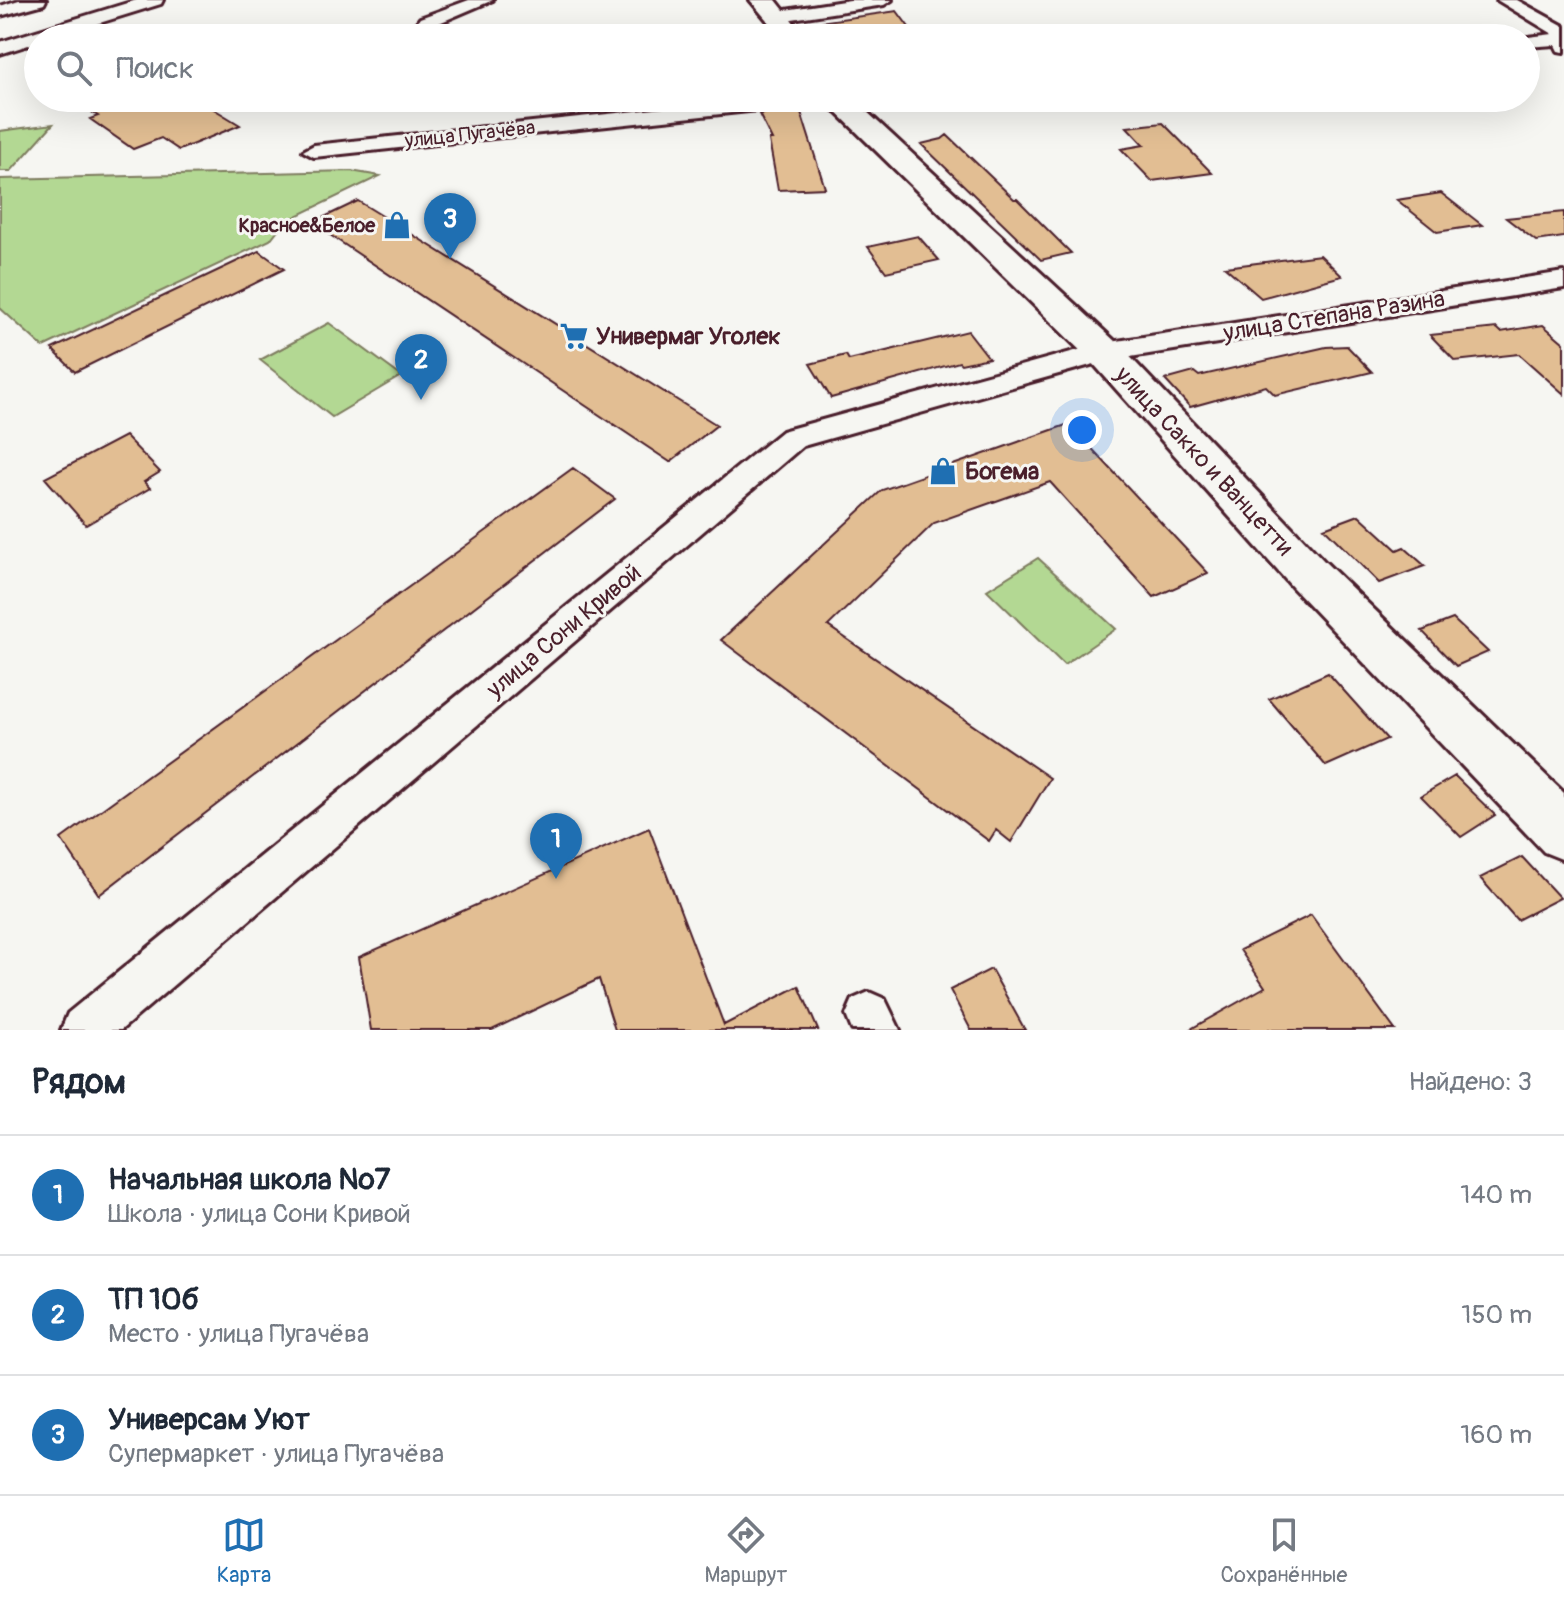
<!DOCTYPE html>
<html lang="ru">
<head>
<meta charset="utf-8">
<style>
	body { margin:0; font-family:Pangolin,sans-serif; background:#f6f6f7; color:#1f2937 }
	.you { position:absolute; left:1082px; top:430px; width:28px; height:28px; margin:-20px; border:6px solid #fff; border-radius:50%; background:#1a73e8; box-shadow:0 0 0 12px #1a73e833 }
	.badge { display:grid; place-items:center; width:52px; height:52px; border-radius:50%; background:#1f6fb2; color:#fff; font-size:26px; font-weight:700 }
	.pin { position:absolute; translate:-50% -66px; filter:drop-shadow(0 2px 4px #0008) }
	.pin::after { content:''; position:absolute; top:42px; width:28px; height:24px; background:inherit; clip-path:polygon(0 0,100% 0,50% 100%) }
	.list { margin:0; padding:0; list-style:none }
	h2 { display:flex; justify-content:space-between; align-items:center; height:104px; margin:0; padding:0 32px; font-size:34px }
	h2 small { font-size:26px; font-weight:400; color:#747a83 }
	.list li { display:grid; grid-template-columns:52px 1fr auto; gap:24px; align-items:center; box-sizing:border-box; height:120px; padding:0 32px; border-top:2px solid #e0e1e3 }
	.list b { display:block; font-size:30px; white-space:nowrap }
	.list p { margin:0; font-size:26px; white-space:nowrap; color:#747a83 }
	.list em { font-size:26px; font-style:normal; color:#747a83 }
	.icon { flex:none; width:44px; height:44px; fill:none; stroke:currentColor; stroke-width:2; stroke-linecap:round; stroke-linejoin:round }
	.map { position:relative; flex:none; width:1564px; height:1030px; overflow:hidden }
	.search { position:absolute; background:#fff; box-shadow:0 8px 32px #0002; left:24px; right:24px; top:24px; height:88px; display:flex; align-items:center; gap:20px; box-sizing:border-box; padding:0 28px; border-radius:44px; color:#747a83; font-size:30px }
	.sheet { height:464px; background:#fff }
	nav { display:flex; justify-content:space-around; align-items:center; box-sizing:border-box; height:112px; border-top:2px solid #e0e1e3; background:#fff; font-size:22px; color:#747a83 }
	nav a { display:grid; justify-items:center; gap:4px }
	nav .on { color:#1f6fb2 }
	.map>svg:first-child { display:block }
</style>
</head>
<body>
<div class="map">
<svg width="1564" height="1030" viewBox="0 0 1564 1030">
	<rect width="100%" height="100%" fill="#f6f6f2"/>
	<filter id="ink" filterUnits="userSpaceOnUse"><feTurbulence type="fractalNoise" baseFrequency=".0125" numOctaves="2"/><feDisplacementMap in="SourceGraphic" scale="16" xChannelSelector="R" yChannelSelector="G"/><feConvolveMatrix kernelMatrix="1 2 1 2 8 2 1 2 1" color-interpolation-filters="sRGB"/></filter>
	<g filter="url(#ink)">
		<!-- green -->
		<path fill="#b3d893" stroke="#7e7c5f" stroke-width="2" d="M53,124L11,171H0V131Z
			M351,171L380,176L284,222L270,240L43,347L0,308V179Z
			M329,323L401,376L332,417L260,360Z
			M1038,558L1116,629L1064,665L987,590Z"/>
		<!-- building -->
		<path fill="#e2be93" stroke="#4a1f2b" stroke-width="2" d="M897,11L917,38H820L819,22Z
			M145,98H172L184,106L199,100L240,125L179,150L161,138L133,149L90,119L98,116L93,113L128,100L132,103Z
			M800,109L825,188L778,190L769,140H772L759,114Z
			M1163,123L1212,173L1152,181L1121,149L1144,145L1127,127Z
			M947,135L1014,199H1017L1071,253L1041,260L921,144L942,139Z
			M1441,193L1482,225L1437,232L1397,200Z
			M358,201L397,225L717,425L670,462L312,223Z
			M1564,212V237L1536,241L1506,218Z
			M918,236L939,260L886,272L868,247Z
			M259,251L284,269L75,372L52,349Z
			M1320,255L1342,276L1261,298L1225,267Z
			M1543,325L1564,343V394L1519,354L1455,361L1430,335L1497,328L1501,332Z
			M968,331L989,358L961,364L959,362L831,398L810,364L846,355L849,360Z
			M1347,346L1372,372L1275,395L1266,386L1190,407L1165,380L1194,372L1199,376L1326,347Z
			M1069,424L1208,573L1154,597L1050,482L934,523L828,626L1050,778L1011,842L996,830L989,841L721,640L882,490Z
			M125,436L160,472L144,482L150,488L86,525L45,478Z
			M573,468L615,499L99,895L61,839Z
			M1359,515L1397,550L1404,547L1425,566L1379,583L1324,528Z
			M1453,619L1488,652L1456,666L1422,631Z
			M1328,673L1387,739L1326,766L1269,699Z
			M1455,776L1495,815L1461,837L1421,796Z
			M649,828L724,1025L799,986L818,1030H615L599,979L492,1030H371L359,957Z
			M1522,857L1560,898L1517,920L1480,878Z
			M1311,915L1395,1030H1189L1265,987L1240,950Z
			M991,969L1025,1030H971L950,990Z"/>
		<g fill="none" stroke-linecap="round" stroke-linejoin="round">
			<defs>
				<path id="street" d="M19,0H46L44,4L0,16V6Z
					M137,0H163L161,4L51,38H38V42L0,54V42Z
					M469,0H493L432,26L426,27L417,22L420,18Z
					M850,0H892L884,5L779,21L770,16L779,11Z
					M1497,0H1517L1564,26V52L1558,51L1555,45L1526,47V38H1520L1553,34Z
					M759,98H826L816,104L314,157L303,151L314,145Z
					M1564,272V288L1105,361L803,446L121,1030H61L68,1013L782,431L1104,343Z
					M869,992L885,999L900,1030H852L846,1015L853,999Z"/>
				<path id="secondary" d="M750,0H776L806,38H782Z
					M822,98H852L1117,343L1325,562L1564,793V860L1544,852L1293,588L1091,361Z"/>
			</defs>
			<!-- street casing -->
			<use href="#street" stroke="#4a1f2b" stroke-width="6"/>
			<!-- secondary casing -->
			<use href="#secondary" stroke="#4a1f2b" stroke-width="6"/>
			<!-- street -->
			<use href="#street" fill="#f6f6f2" fill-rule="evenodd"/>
			<!-- secondary -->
			<use href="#secondary" fill="#f6f6f2" fill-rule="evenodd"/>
		</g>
	</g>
	<!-- icons -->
	<defs>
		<symbol id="shop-bare" viewBox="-9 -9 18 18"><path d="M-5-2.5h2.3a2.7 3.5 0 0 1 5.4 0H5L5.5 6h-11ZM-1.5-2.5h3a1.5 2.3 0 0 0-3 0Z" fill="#1f6fb2" stroke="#f6f6f2" stroke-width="2.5" paint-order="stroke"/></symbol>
		<symbol id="supermarket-bare" viewBox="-9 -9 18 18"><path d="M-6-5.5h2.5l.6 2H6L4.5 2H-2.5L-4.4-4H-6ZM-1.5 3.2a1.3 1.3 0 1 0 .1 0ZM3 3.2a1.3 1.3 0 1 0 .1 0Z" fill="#1f6fb2" stroke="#f6f6f2" stroke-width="2.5" paint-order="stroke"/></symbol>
	</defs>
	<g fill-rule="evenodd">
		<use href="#shop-bare" x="377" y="205" width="40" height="40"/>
		<use href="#supermarket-bare" x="554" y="316" width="40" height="40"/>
		<use href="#shop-bare" x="923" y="451" width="40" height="40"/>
	</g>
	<g text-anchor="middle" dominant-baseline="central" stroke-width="6" stroke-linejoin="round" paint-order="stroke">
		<!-- far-street labels -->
		<g font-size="20" fill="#4a1f2b" stroke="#f6f6f2">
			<text transform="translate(470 134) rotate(-6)">улица Пугачёва</text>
		</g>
		<!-- far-poi labels -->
		<g font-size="20" font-weight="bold" fill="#4a1f2b" stroke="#f6f6f2" text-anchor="end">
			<text x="375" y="225">Красное&amp;Белое</text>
		</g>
		<!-- street labels -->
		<g font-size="24" fill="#4a1f2b" stroke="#f6f6f2">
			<text transform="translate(1334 316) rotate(-9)">улица Степана Разина</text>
			<text transform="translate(1204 461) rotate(47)">улица Сакко и Ванцетти</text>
			<text transform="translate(564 631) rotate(-40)">улица Сони Кривой</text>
		</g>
		<!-- poi labels -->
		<g font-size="24" font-weight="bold" fill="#4a1f2b" stroke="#f6f6f2" text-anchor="start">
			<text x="596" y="336">Универмаг Уголек</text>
			<text x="965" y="471">Богема</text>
		</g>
	</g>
</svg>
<div class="you"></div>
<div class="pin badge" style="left:556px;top:879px">1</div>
<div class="pin badge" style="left:421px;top:400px">2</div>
<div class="pin badge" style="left:450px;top:259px">3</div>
<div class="search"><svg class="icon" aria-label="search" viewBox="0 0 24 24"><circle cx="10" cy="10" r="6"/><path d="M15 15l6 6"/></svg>Поиск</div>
</div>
<section class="sheet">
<h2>Рядом<small>Найдено: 3</small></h2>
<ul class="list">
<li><span class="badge">1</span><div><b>Начальная школа №7</b><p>Школа · улица Сони Кривой</p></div><em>140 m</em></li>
<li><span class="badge">2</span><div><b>ТП 10б</b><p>Место · улица Пугачёва</p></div><em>150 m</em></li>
<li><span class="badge">3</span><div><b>Универсам Уют</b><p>Супермаркет · улица Пугачёва</p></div><em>160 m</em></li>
</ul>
</section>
<nav>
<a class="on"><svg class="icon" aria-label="map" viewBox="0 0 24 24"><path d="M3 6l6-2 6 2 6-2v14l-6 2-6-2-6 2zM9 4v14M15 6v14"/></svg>Карта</a>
<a><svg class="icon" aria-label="directions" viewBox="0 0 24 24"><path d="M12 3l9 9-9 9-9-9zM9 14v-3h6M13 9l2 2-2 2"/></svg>Маршрут</a>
<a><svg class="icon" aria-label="saved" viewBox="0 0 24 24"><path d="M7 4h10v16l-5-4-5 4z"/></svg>Сохранённые</a>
</nav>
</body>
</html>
